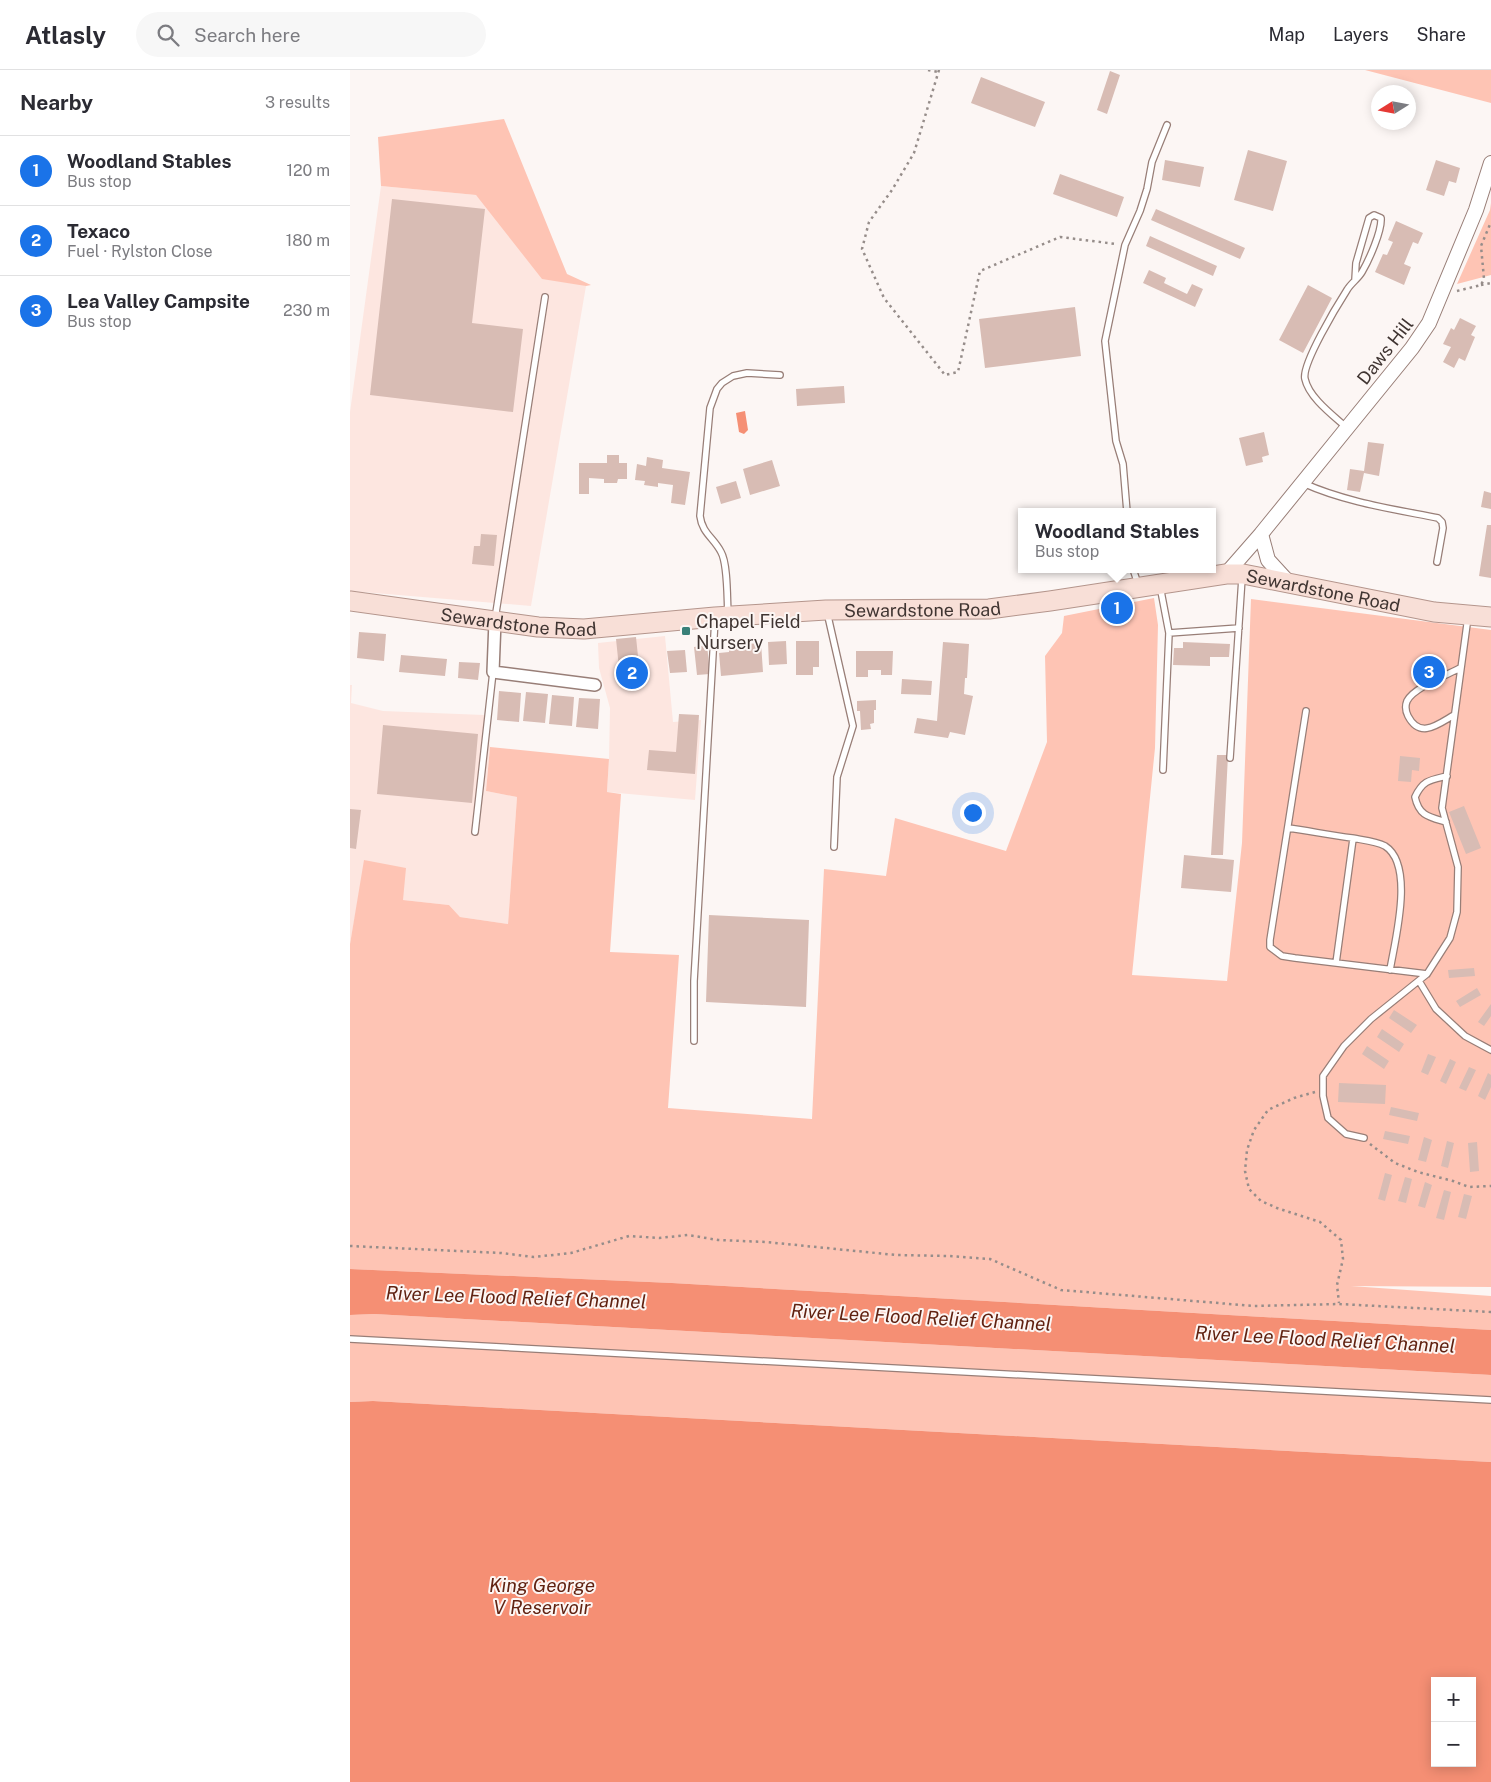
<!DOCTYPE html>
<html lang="en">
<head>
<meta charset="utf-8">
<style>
	body { margin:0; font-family:"Public Sans",sans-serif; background:#f7f7f7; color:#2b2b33 }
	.controls { position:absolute; right:15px; bottom:15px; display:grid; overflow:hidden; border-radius:0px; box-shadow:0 2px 12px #0003 }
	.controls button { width:45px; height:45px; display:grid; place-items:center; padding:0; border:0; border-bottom:1px solid #e1e1e2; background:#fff; color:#2b2b33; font:25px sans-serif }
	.compass { position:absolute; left:1021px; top:15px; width:45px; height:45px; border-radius:50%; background:#fff; box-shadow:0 2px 12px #0003; rotate:259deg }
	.you { position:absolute; left:622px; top:742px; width:18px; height:18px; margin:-12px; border:4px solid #fff; border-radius:50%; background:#1a73e8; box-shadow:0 0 0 8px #1a73e833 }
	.badge { display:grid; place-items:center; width:32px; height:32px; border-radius:50%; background:#1a73e8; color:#fff; font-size:16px; font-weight:700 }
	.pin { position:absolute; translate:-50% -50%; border:2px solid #fff; box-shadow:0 1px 5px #0006 }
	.popup { position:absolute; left:668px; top:438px; width:198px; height:65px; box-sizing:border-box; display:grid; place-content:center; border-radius:0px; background:#fff; filter:drop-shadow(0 1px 4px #0005); font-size:16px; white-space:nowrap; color:#7c7c81 }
	.popup b { font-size:19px; color:#2b2b33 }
	.popup::after { content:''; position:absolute; left:50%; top:100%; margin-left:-10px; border:10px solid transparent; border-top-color:#fff }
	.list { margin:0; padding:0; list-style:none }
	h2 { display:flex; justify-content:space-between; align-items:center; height:65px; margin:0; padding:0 20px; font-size:21px }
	h2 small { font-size:16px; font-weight:400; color:#7c7c81 }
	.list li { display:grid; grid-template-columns:32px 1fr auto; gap:15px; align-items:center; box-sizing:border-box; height:70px; padding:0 20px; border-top:1px solid #e1e1e2 }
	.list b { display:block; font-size:19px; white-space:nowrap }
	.list p { margin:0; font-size:16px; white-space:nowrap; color:#7c7c81 }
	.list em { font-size:16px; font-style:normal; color:#7c7c81 }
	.icon { flex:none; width:28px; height:28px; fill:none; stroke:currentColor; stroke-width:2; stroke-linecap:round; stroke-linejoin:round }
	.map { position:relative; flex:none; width:1141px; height:1712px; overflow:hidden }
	header { display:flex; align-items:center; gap:30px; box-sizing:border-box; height:70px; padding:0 25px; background:#fff; border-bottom:1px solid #e1e1e2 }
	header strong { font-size:24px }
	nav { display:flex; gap:28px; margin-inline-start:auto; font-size:18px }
	.search { width:350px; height:45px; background:#f7f7f7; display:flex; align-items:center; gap:12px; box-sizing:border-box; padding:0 18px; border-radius:28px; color:#7c7c81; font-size:19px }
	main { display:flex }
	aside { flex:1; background:#fff }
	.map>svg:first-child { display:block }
</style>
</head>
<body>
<header>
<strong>Atlasly</strong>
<div class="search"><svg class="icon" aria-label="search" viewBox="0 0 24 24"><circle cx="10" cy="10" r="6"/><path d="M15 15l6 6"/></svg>Search here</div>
<nav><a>Map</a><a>Layers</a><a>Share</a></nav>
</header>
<main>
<aside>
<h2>Nearby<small>3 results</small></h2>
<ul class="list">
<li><span class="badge">1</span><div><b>Woodland Stables</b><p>Bus stop</p></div><em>120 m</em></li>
<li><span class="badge">2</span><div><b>Texaco</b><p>Fuel · Rylston Close</p></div><em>180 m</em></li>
<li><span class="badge">3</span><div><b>Lea Valley Campsite</b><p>Bus stop</p></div><em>230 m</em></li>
</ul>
</aside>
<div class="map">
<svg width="1141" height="1712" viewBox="0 0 1141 1712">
	<rect width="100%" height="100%" fill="#fcf6f4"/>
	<!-- built -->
	<path fill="#fde6e0" d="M31,116L126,125L205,206L236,216L181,536L0,521V342Z
		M315,566L323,652L351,650L345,730L257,722L259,689L260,638L249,598L248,573Z
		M0,615H2L1,633L33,641L134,645L140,677L136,721L167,727L158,854L110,847L99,835L53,830L15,790L0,874Z"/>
	<!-- green -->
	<path fill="#fec4b4" d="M1015,0H1141V33Z
		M154,49L217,204L241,215L236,216L192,209L126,125L31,116L28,67Z
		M1141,133V205L1107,214L1140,140Z
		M804,528L808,555L805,678L782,905L877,911L892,773L901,529L1141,560V1217L1001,1216L1141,1226V1260L322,1213L0,1199V874L14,790L56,798L53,830L99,835L110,847L158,854L167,727L136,721L140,677L259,689L257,722L271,724L260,882L329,885L318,1038L462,1049L474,799L536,806L545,748L656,781L697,672L695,586L712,563L714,546Z
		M24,1244L1141,1305V1392L23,1331L0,1332V1245Z"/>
	<!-- water -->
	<path fill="#f58f74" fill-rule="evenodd" d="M395,341L398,360L394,364L389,362L386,343Z
		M0,1199L322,1213L1141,1260V1305L24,1244L0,1245Z
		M23,1331L1141,1392V1712H0V1332ZM1085,1611H1122V1693H1085Z"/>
	<!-- building -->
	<path fill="#d8bcb4" d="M760,1L770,5L757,44L747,40Z
		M631,7L695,32L685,57L621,33Z
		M898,80L937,91L923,141L884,130Z
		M815,90L854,97L850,117L812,110Z
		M1086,90L1110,98L1106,113L1099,111L1094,126L1076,120Z
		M710,104L774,127L767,147L703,124Z
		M42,129L135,139L122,253L173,259L163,342L20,325Z
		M806,139L895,178L890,189L801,150Z
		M1046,151L1073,163L1068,174L1063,172L1054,194L1061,197L1054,215L1025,202L1033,184L1037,185L1043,172L1038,170Z
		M800,166L867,196L863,206L796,176Z
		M799,200L816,208L814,213L837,224L842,214L853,219L845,237L793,213Z
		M958,215L982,228L953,283L929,270Z
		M725,237L731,286L635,298L629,249Z
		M1110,248L1126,256L1121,265L1125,267L1115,291L1109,288L1104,298L1093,292L1101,277L1093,274L1101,258L1104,260Z
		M494,316L495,333L447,336L446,319Z
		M914,362L919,385L912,387L913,392L896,396L889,368Z
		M1018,372L1034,374L1029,406L1014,403L1010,422L997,420L1000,399L1014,401Z
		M257,385H269V393H277V409H268L267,413H254V409L239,408V424H229V393H257Z
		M297,387L313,390L312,398L340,402L335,435L321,433L323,415L308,413V417L294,415L295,411L285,410L287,394L296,396Z
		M422,390L430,416L400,425L393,399Z
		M386,411L391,428L371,434L366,417Z
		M1134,421L1141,423V439L1131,437Z
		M1137,455H1141V508L1129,506Z
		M131,464L147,465L144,496L122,494L124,476H130Z
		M9,562L36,564L34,591L7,588Z
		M286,567L291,615L271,617L266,569Z
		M436,571L437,594L419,595L418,572Z
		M446,571H469V597H463V605H446Z
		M593,572L619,574L617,608H615L614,624L623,626L615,665L600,662L598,668L564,663L567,648L587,651Z
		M833,572L880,574L879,587H860V596L823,595L824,578H833Z
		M411,573L413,602L371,606L369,583L379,582V575Z
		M357,575L360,604L347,605L344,577Z
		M335,580L337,602L320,603L317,581Z
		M506,581H543L542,605H531V600H518V607H506Z
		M51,585L97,589L95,606L49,602Z
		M109,592L130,593L128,610L108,608Z
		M552,609L582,611L581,625L551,624Z
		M149,621L171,623L169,652L147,650Z
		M176,622L198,624L195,653L173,651Z
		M202,625L224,627L222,656L199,654Z
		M229,628L250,629L248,659L226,657Z
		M526,630V640H524V653L520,654L521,659L511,660L510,641H507V631Z
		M329,644L349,645L345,704L297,700L299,680L326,682Z
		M33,655L128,664L122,733L27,724Z
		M867,685H878L873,785H861Z
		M1050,686L1070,688L1069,701L1062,700L1061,712L1048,711Z
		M1114,736L1131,778L1116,784L1099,742Z
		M0,739L11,740L6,779L0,778Z
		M834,785L884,790L881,822L831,818Z
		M359,845L459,850L456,937L356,932Z
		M1124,898L1125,906L1099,908L1098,900Z
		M1127,918L1131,925L1110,937L1106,931Z
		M1141,934V946L1134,956L1128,952Z
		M1044,940L1067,955L1061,963L1039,948Z
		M1032,959L1054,974L1049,982L1027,967Z
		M1017,976L1039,991L1034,999L1012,984Z
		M1078,984L1086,987L1078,1005L1071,1002Z
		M1100,989L1106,992L1096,1014L1090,1011Z
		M1119,997L1126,1000L1116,1021L1109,1018Z
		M1138,1003L1141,1005V1017L1135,1030L1128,1026Z
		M989,1013L1036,1015L1035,1034L988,1032Z
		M1041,1037L1069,1043L1067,1051L1039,1045Z
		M1035,1061L1060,1066L1058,1074L1033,1069Z
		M1074,1067L1082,1070L1076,1092L1068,1090Z
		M1097,1071L1104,1073L1098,1098L1091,1096Z
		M1127,1072L1129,1101L1120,1102L1118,1073Z
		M1035,1103L1042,1105L1035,1131L1028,1129Z
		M1055,1107L1062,1109L1056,1133L1048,1131Z
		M1075,1112L1082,1115L1075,1138L1068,1136Z
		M1094,1120L1101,1122L1094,1150L1086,1148Z
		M1114,1124L1122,1126L1116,1149L1108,1147Z"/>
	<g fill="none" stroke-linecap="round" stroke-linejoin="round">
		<defs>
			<path id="service" d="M997,358C984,346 959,328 955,309C951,295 988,234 997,220C1001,213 1008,209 1012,202C1019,190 1032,161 1031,148L1024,145L1019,148L1006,193L1005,210
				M953,413C995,432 1043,439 1088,448L1092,452L1093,458L1087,492
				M777,442L773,394L766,371L755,271L775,175L790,141L797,119L802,92L817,55
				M783,499L788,514
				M810,516L819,563L813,700
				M477,542L503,656L487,707L484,777
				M378,544C377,530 378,494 371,482C364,468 352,463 350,446L360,338L367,319L372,313L383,306L397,303L430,305
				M145,549L195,227
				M819,563L889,558
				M956,641L920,870V877L932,886L945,888L1077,904
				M1104,645C1087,655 1070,669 1058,646C1056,642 1055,636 1057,631C1063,618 1097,605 1110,598
				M880,688L892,508
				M1096,752C1079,747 1069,746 1065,727C1073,710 1080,710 1097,706
				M938,758C959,761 980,765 1002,768C1012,770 1026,771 1035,776C1065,795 1045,870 1040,900
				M125,762L143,602
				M986,893L1003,769
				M1069,911L1086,939L1115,966L1141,980
				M344,971V911L365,549
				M1014,1068L996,1064L978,1048L973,1026V1006L994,976L1021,949L1077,904L1100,868L1107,842L1108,797L1092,738L1118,547
				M0,1269L1141,1330"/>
			<path id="minor" d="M145,551L143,602L245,615"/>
			<path id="tertiary" d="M911,464L918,490L940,514
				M876,504L911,464L997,358L1062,278L1079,253L1126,140L1141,93"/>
			<g id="primary">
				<path id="s1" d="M0,531L188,557L234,559L365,547L476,540L639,539L700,531L876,504H893L1084,542L1141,547"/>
			</g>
		</defs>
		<!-- service casing -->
		<use href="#service" stroke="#987e77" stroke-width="8"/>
		<!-- minor casing -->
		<use href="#minor" stroke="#987e77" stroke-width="14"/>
		<!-- tertiary casing -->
		<use href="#tertiary" stroke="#987e77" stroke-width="16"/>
		<!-- primary casing -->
		<use href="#primary" stroke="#b4958c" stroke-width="21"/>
		<!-- path -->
		<path stroke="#968d8a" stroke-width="2.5" stroke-dasharray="2.5 4" stroke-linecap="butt" d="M578,0L588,2
			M589,0L564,83L542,120L519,152L512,179L534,228L595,305L608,302L630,201L710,167L766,174
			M1131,215L1141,213
			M1107,221L1131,215L1134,209L1131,176L1141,152
			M965,1022L944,1028L918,1040L904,1060L897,1080L895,1101L899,1119L911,1131L927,1138L970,1152L991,1170L993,1189L987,1215L989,1233
			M1020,1074L1045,1093L1068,1102L1103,1111L1119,1117L1141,1116
			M0,1176L151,1183L184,1187L221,1183L279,1166L309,1168L338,1165L368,1170L416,1172L546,1185L599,1186L640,1189L711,1220L904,1236L989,1234L1141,1242"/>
		<!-- service -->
		<use href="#service" stroke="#fff" stroke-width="5.5"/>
		<!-- minor -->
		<use href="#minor" stroke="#fff" stroke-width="11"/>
		<!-- tertiary -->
		<use href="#tertiary" stroke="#fff" stroke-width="14"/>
		<!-- primary -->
		<use href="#primary" stroke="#f8dfd7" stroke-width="19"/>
	</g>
	<!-- markers -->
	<rect fill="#398078" stroke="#fcf6f4" stroke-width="2" x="331" y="556" width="10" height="10" rx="2.5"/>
	<g text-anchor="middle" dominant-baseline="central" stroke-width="4" stroke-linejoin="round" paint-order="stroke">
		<!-- street labels -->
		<g font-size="18" fill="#403532" stroke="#fcf6f4">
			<text transform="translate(1035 281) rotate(-52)">Daws Hill</text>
			<text stroke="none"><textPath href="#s1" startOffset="980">Sewardstone Road</textPath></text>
			<text stroke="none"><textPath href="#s1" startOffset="575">Sewardstone Road</textPath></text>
			<text stroke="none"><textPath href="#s1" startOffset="170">Sewardstone Road</textPath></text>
		</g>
		<!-- poi labels -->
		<g font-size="18" fill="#403532" stroke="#fcf6f4" text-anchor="start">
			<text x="346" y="551">Chapel Field<tspan x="346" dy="21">Nursery</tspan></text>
		</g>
		<!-- water labels -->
		<g font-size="19" font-style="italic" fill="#612211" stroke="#fcf6f4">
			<text transform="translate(166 1227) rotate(2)">River Lee Flood Relief Channel</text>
			<text transform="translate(571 1247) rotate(3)">River Lee Flood Relief Channel</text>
			<text transform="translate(975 1269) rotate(3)">River Lee Flood Relief Channel</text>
			<text x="192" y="1515">King George<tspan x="192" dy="22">V Reservoir</tspan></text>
		</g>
	</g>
</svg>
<div class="controls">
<button>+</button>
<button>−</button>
</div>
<svg class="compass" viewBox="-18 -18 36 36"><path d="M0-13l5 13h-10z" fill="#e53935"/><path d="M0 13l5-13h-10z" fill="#7c7c81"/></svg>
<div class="you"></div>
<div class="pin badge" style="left:767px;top:538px">1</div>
<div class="popup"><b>Woodland Stables</b>Bus stop</div>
<div class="pin badge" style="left:282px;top:603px">2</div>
<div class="pin badge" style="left:1079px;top:602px">3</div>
</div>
</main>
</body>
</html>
